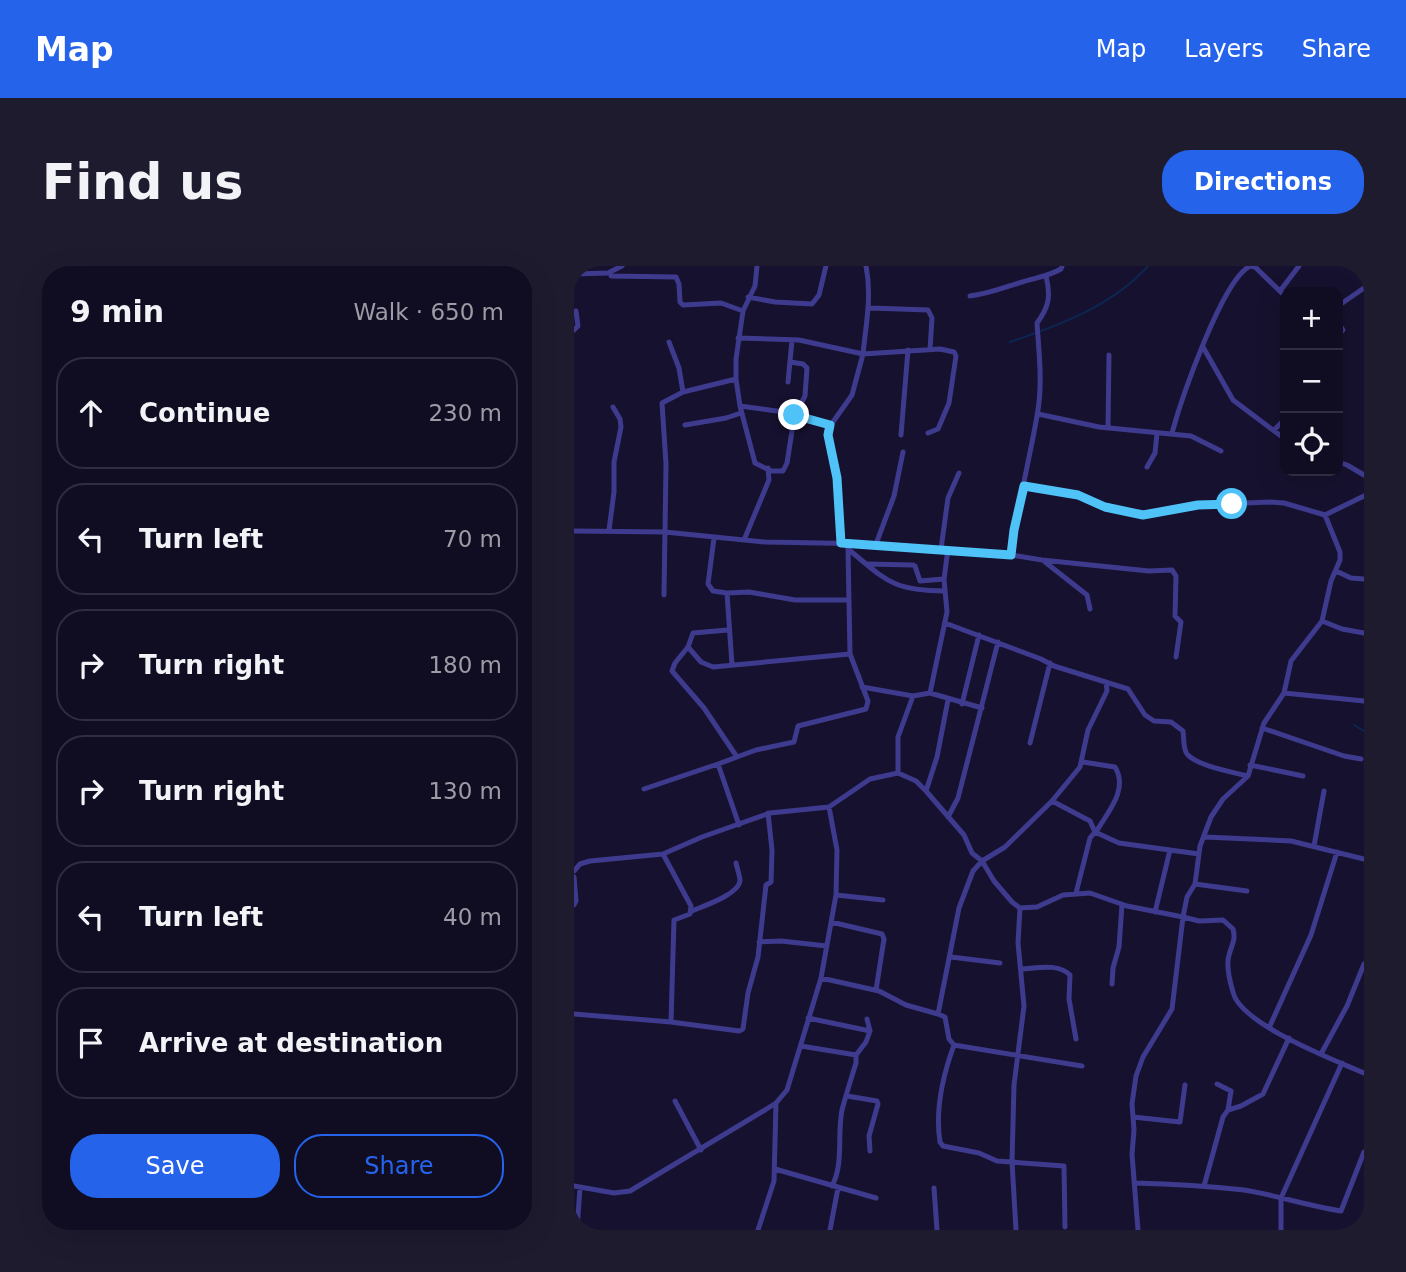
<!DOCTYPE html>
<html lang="en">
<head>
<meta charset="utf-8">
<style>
	body { margin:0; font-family:"DejaVu Sans",sans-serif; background:#1e1b2f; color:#f1f3f6 }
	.controls { position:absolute; right:21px; top:21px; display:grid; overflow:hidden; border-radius:14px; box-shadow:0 7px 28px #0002 }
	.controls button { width:63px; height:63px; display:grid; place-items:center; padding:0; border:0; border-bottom:2px solid #302d40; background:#100d22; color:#f1f3f6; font:35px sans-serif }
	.stop { position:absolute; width:21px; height:21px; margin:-16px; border:5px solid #4fc3f7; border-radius:50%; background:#fff }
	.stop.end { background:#4fc3f7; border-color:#fff; box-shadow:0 2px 7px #0008 }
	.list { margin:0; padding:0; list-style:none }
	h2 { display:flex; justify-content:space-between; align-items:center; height:91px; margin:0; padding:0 28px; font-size:30px }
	h2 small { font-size:23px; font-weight:400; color:#9c9ca5 }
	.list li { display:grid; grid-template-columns:46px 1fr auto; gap:21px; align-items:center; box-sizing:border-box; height:112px; margin:0 14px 14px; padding:0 14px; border:2px solid #302d40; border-radius:28px }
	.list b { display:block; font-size:26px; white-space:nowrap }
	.list em { font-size:23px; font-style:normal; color:#9c9ca5 }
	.actions { display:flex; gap:14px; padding:21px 28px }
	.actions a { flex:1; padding:16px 0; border:2px solid #2563eb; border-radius:28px; text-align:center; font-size:24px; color:#2563eb }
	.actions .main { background:#2563eb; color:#fff }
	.icon { flex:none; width:38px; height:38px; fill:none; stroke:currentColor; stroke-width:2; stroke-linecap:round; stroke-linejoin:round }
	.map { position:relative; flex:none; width:790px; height:964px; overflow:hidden; border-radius:28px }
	header { display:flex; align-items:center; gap:42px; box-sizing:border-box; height:98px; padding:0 35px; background:#2563eb; color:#fff }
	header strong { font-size:33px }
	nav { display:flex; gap:38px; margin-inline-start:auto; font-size:24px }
	.intro { display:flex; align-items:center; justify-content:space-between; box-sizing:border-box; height:168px; padding:0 42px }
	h1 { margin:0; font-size:49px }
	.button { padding:18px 32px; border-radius:28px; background:#2563eb; color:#fff; font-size:24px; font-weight:700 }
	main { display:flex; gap:42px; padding:0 42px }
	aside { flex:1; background:#100d22; border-radius:28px; box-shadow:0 7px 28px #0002 }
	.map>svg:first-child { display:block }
</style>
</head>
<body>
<header>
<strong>Map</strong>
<nav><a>Map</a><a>Layers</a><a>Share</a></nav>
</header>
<div class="intro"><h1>Find us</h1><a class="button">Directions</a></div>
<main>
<aside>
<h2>9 min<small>Walk · 650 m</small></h2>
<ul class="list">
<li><svg class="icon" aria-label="ahead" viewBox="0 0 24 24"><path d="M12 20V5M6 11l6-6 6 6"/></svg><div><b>Continue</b></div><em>230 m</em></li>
<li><svg class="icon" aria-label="left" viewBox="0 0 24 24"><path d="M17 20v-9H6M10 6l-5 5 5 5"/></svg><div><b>Turn left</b></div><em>70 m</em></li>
<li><svg class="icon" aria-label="right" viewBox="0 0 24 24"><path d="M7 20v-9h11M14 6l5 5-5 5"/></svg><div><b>Turn right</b></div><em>180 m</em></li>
<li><svg class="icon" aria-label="right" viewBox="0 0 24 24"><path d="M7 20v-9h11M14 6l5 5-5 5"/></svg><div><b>Turn right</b></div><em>130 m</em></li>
<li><svg class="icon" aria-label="left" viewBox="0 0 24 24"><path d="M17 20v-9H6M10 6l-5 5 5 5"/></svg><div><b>Turn left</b></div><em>40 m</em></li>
<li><svg class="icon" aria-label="arrive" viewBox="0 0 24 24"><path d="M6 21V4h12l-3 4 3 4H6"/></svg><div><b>Arrive at destination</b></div></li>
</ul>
<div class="actions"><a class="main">Save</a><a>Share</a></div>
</aside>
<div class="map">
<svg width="790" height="964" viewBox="0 0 790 964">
	<rect width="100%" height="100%" fill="#16112e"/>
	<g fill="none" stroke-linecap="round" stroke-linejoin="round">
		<!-- stream -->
		<path stroke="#0c2652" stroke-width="2" d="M436,76C486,59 538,40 574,0
			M780,459L790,465"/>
		<!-- minor -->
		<path stroke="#3e3b8e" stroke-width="5" d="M183,0L181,20L169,45L162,93V113L166,140L181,197L197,205H209L213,197L218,165
			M676,0L681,1L711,30
			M789,0L790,1
			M0,8L34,7L48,0
			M37,10L102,11L105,18L106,36L109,39L147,37L169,45
			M706,25L725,0
			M396,30C414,28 428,22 445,17C459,12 473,11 487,3L488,0
			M174,31L201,36L238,38L245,29L252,0
			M764,40L790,22
			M296,42L354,44L358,52L356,83
			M764,56L769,64L764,69
			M0,64L4,60L2,45
			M164,72L225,74L289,88C292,58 298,30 292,0
			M95,76L105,102L109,126
			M629,81L659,134L711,173
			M216,96L229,98L233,102L231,130L221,149
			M214,116L218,74
			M166,140L210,146L256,159
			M464,148L525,161L617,170L647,185
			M111,159L152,152L167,147
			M534,161L535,89
			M700,164L711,153
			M598,167C607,134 648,14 676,0
			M327,169L334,84
			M764,196L773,199L790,209
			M573,201L581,187L583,167
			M450,220L504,228L531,241L569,249L624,239L696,236L710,237L751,249L790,230
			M751,249L766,286V294L757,315L748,355L717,395L710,427L690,457L674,510L649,533L637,551L626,580L621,618L613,631L609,651L625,655L649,654L659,663C662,674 658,678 655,689C652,699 656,716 659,726C666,758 760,794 790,807
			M35,264L40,226V196L47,161L46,153L39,141
			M0,265L91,266L191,276L302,278L437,289L468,294L575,305L598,304L602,310L601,350L607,356L602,391
			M140,272L134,318L139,325L153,327L158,399
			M170,274L195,214L194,202
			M267,277L263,212L254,163L278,129L289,88L366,83L380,86L382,90L375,137L364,163L354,167
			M302,278L320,230L329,186
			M274,283C312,314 318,325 371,325
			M367,283L374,232L385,207
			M437,289C443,242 455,196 463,150C469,119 465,88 463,57C475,41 477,30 472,10
			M471,296L513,329L516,343
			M293,298L339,299L341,300L346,315L370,313
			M762,305L777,312L790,313
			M153,327L175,326L221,334H275
			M90,329L92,198L88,137L109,126L162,113
			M748,355L768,363L790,367
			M371,357L467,393L480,400L554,423L571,449L580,455L597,456L609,465C610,472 609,483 613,488C623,500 658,506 674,510
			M154,364L119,367L114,381L101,397L98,405L130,442L163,491L182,484L220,476L224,460L292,443L294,435L276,388L274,283L277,277
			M114,381L127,396L139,401L276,388
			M288,421L339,430L356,427L408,442
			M356,427L373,346L370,313L374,283
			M710,427L790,435
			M388,438L405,369
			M688,462L770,490L787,493
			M456,477L476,397
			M509,496L541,501C555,524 533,547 522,566
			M144,498L163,491
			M676,499L729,510
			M324,507V471L339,430
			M70,523L144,498L165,559
			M352,525L363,491L374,434
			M478,535L516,555L521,566L545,577L625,588
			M374,551L384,532L424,376
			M631,571L717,575L790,593
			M740,580L750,525
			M89,588L117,640L116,648L100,654L97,756
			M0,605L6,598L16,595L89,588L128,571L196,547L255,541L296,513L324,507L342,515L352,525L390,569L398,587L408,595L420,615L438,636L446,642L463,641L489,629L516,627L553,640L609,651L598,743L569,791L562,810L558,838L560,864L558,888L564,964
			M0,611L2,635L0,639
			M621,618L673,625
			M502,627L516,572L521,566
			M262,629L309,634
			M118,645C129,640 164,629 166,615C166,610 163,602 162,597
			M581,646L596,584
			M257,656L308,668L310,673L302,724
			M185,676L207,675L253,680
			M377,691L426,697
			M448,703C464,702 484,697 496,709L495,733L502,773
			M247,712L305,725L332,739L364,748
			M538,718L539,702L545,681L548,639
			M0,748L97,756L165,765L169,763L174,727L184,691L192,619L197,616L198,584L194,547
			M234,752L296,765L293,753
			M695,762L737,669L763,586
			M380,779C369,809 361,844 366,876L369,880L405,887L423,895L490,900L491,961
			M227,780L282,789
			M747,788L773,740L790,698
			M508,800L380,779L375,773L371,751L364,748L385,642L399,605L408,595L431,581L478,535L506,501L514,464L533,425L532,416
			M273,830L303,835L304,838L295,870L296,885
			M101,835L127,884
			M654,844L667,840L689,828L715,772
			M559,851L606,856L611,819
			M201,903L302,932
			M560,917C597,918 633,920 670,924C702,929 734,940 767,945L790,886
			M0,920L40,927L56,925L191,844L202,837L213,824L247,712L262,629L263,584L255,541
			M258,920C270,898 263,868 268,844C272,829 277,813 282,797V789L292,776L296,765
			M630,920L649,851L654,844L657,825L643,818
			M360,922L363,964
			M3,964L6,922
			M184,964L200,915L202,837
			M256,964L264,922
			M442,964L438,896L440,819L450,740L444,677L446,642
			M707,964V932L768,797"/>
	</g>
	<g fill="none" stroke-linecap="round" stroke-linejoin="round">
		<!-- route -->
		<path stroke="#4fc3f7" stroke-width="9" d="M220,149L256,159L254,169L263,212L267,277L437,289L440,264L450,220L504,229L531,241L569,249L624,239L658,238"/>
	</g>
</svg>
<div class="controls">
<button>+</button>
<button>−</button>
<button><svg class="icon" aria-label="locate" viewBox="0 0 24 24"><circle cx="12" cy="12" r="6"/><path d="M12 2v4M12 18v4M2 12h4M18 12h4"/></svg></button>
</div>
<div class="stop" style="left:658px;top:238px"></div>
<div class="stop end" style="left:220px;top:149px"></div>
</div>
</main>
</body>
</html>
